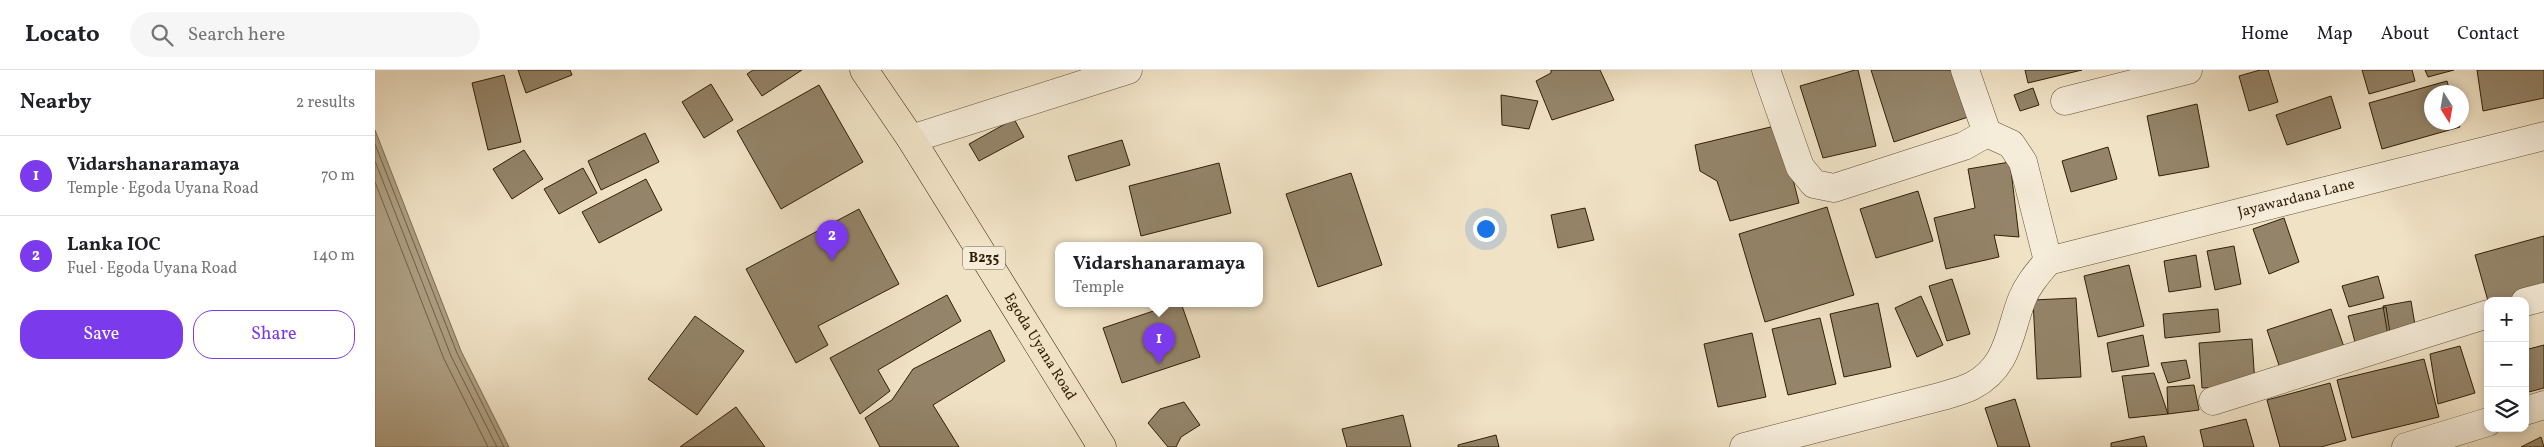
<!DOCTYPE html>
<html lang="en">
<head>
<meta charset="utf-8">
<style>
	body { margin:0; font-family:Vollkorn,serif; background:#f6f6f6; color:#202124 }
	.controls { position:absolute; right:15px; bottom:15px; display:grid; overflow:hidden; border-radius:10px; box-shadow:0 2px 8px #0003 }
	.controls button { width:45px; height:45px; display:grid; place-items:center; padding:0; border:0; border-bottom:1px solid #e0e0e0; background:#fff; color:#202124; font:25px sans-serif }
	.compass { position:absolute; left:2049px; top:15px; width:45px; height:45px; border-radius:50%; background:#fff; box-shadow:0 2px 8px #0003; rotate:169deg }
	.you { position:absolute; left:1110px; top:158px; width:18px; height:18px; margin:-12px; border:4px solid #fff; border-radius:50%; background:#1a73e8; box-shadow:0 0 0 8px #1a73e833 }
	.badge { display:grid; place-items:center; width:32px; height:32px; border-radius:50%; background:#7c3aed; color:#fff; font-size:16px; font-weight:700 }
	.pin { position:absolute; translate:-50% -41px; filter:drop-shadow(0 1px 2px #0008) }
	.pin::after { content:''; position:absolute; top:26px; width:18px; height:15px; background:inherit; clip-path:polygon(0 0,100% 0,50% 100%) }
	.popup { position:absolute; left:680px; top:172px; width:208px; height:65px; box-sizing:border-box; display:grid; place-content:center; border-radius:10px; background:#fff; filter:drop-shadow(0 1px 4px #0005); font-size:16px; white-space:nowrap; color:#757577 }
	.popup b { font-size:19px; color:#202124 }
	.popup::after { content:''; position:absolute; left:50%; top:100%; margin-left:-10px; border:10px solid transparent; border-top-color:#fff }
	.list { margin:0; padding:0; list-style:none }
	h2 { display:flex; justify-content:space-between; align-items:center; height:65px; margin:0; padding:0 20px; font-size:21px }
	h2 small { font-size:16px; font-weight:400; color:#757577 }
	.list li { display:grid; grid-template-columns:32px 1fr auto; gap:15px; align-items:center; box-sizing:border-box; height:80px; padding:0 20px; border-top:1px solid #e0e0e0 }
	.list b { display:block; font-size:19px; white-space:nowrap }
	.list p { margin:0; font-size:16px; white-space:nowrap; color:#757577 }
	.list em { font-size:16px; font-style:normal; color:#757577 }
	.actions { display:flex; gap:10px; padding:15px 20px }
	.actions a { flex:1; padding:11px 0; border:1px solid #7c3aed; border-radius:20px; text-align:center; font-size:18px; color:#7c3aed }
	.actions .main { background:#7c3aed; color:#fff }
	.icon { flex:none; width:28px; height:28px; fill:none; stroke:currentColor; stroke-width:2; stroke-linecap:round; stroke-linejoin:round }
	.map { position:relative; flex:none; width:2169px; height:377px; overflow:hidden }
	header { display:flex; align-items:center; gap:30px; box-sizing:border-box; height:70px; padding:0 25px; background:#fff; border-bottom:1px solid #e0e0e0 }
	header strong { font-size:24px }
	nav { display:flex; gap:28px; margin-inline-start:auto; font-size:18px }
	.search { width:350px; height:45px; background:#f6f6f6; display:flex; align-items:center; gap:12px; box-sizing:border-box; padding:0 18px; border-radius:28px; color:#757577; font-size:19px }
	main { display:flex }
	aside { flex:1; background:#fff }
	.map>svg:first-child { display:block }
</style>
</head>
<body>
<header>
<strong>Locato</strong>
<div class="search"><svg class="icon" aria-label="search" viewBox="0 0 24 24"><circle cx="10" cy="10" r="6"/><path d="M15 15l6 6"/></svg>Search here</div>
<nav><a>Home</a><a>Map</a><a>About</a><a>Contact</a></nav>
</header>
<main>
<aside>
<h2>Nearby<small>2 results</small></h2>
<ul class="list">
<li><span class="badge">1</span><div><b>Vidarshanaramaya</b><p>Temple · Egoda Uyana Road</p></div><em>70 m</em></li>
<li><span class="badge">2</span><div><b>Lanka IOC</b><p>Fuel · Egoda Uyana Road</p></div><em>140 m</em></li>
</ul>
<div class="actions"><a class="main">Save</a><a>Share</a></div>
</aside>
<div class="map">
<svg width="2169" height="377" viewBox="0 0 2169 377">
	<rect width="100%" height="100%" fill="#f0e2c5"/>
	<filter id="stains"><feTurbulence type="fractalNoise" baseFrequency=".004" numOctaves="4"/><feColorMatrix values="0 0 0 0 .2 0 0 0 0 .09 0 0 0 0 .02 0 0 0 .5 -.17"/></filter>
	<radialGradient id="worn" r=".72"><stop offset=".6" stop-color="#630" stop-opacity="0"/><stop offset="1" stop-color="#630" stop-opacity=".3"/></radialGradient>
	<!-- water -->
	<path fill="#afa084" stroke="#7d6c51" d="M0,60L86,281L134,377H0Z"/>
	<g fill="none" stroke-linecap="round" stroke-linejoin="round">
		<!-- shore -->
		<path stroke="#706044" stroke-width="1" d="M0,74L82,283L129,377
			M0,91L76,286L122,377
			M0,112L69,289L113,377"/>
	</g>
	<!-- building -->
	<path fill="#948469" stroke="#311f05" d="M143,0H195L197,5L151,23Z
		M378,0H427L387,26L372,4Z
		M1176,0H1225L1239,30L1177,50L1161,11L1176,3Z
		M1480,0H1483L1501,76L1448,88L1425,16Z
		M1496,0H1581L1596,46L1519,72Z
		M1650,0H1707L1653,13Z
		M1885,0H1893L1903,32L1874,41L1864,6Z
		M1987,0H2037L2040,11L1994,24Z
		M2050,0H2079L2053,7Z
		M2102,0H2169V28L2108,41Z
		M129,5L146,72L113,80L97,13Z
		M2072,11L2075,22H2056V52H2083L2085,57L2007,79L1994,33Z
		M336,14L358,50L329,68L307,32Z
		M444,15L488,92L406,139L362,61Z
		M1658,18L1664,35L1645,41L1639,25Z
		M1126,25L1163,31L1154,59L1127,55Z
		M1956,26L1966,58L1912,75L1901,45Z
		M1822,34L1834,97L1784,106L1772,46Z
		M639,49L649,67L604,91L594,74Z
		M1404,55L1424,133L1355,151L1342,111L1325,101L1320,75Z
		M270,63L284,92L226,120L213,91Z
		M747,70L755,95L701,111L693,86Z
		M1733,77L1742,109L1696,122L1687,91Z
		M149,80L168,109L137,129L118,99Z
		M1635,92L1644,167L1619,165L1624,187L1571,199L1559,148L1600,138L1593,99Z
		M844,93L856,143L766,166L754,116Z
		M208,98L222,123L184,144L169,119Z
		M976,103L1007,195L943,217L911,124Z
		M271,109L287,140L224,173L207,142Z
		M1543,121L1558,171L1501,188L1485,139Z
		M1452,137L1479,225L1390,252L1364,164Z
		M1210,138L1219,170L1183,178L1176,145Z
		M484,139L524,214L443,256L453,275L421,293L371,199Z
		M1909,148L1924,192L1894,204L1878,159Z
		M2169,166V221L2133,231H2113L2100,185Z
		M1859,176L1866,214L1840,220L1832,181Z
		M1821,185L1826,217L1794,222L1789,191Z
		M1754,195L1769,256L1723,267L1709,206Z
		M2003,206L2009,228L1974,237L1967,216Z
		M1577,209L1595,264L1572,271L1554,216Z
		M572,225L586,251L503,300L515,321L485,344L455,288Z
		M1546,226L1568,275L1542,287L1520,238Z
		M1701,228L1706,307L1662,309L1658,230Z
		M2036,231L2041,261L2013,266L2008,236Z
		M802,233H806L825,287L747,313L728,258Z
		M1503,233L1516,297L1469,307L1455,244Z
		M2011,237L2015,263L1980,272L1973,246Z
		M1843,239L1845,262L1790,268L1788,244Z
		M1956,239L1971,283L1907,304L1892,260Z
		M320,246L369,281L322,345L273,309Z
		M1445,248L1461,314L1413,325L1397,259Z
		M615,260L630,291L558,335L584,377H505L490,348L517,330L538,299Z
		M1377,263L1391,327L1343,337L1329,274Z
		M1768,265L1774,296L1737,302L1732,273Z
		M1877,269L1880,315L1827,318L1824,273Z
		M2169,275V318L2150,323V280Z
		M2085,276L2100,323L2063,334L2055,284Z
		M2049,289L2064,347L1977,368L1962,310Z
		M1811,290L1815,308L1793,313L1786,293Z
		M1779,303L1793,344L1754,348L1747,306Z
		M1955,313L1971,370L1946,377H1905L1892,330Z
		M1819,315L1824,340L1793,344L1792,317Z
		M1640,329L1655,377H1623L1610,338Z
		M809,332L825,355L806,367L801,377H793L773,353L785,339Z
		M361,337L390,377H305Z
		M1028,345L1036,377H972L967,359Z
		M1871,349L1879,377H1829L1825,360Z
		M1121,365L1124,377H1083V375Z
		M1769,366L1772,377H1736V373Z
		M2166,367L2169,377H2146Z"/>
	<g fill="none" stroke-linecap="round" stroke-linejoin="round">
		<defs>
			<g id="minor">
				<path d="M1391,0L1425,97L1439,114L1459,118L1589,76L1612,63"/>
				<path d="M1590,0L1612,63L1636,74L1648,92L1673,191"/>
				<path d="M1690,31L1813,0"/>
				<path d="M536,69L753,0"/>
				<path id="s1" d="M1673,191L2169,66"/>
				<path d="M2150,232L2169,227"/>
				<path d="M1838,331L2113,244"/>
				<path d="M2150,341L2169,335"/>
				<path d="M1369,377L1568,326C1578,323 1589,320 1597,316C1634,297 1634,262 1647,229C1653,214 1663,203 1673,191"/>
				<path d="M2031,377L2113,352"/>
			</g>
			<g id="major">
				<path id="s2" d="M489,0L536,69L727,377"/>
			</g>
		</defs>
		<!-- minor casing -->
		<use href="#minor" stroke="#615035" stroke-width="29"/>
		<!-- major casing -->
		<use href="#major" stroke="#311f05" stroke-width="29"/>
		<!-- minor -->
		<use href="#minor" stroke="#f5ecd9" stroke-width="28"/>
		<!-- major -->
		<use href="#major" stroke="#f0e2c5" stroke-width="28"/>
	</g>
	<g text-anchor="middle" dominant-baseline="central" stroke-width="4" stroke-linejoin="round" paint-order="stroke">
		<!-- shield labels -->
		<rect fill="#f5ecd9" stroke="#6c5c45" stroke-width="1" x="588" y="176.5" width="42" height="23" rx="4"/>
		<g font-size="14" font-weight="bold" fill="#311f05">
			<text x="609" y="188">B235</text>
		</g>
		<!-- street labels -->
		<g font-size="15" fill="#311f05" stroke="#f5ecd9">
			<text stroke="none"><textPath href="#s1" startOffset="256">Jayawardana Lane</textPath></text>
			<text stroke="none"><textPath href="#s2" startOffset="328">Egoda Uyana Road</textPath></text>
		</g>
	</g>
	<rect width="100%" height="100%" filter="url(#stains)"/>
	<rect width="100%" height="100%" fill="url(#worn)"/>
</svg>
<div class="controls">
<button>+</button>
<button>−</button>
<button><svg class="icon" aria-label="layers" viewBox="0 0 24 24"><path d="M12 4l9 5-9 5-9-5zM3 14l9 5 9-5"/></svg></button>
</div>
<svg class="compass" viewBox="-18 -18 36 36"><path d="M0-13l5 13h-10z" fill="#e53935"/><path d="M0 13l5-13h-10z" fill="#757577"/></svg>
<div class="you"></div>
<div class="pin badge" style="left:784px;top:294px">1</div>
<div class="popup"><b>Vidarshanaramaya</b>Temple</div>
<div class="pin badge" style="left:457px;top:191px">2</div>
</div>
</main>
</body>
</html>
